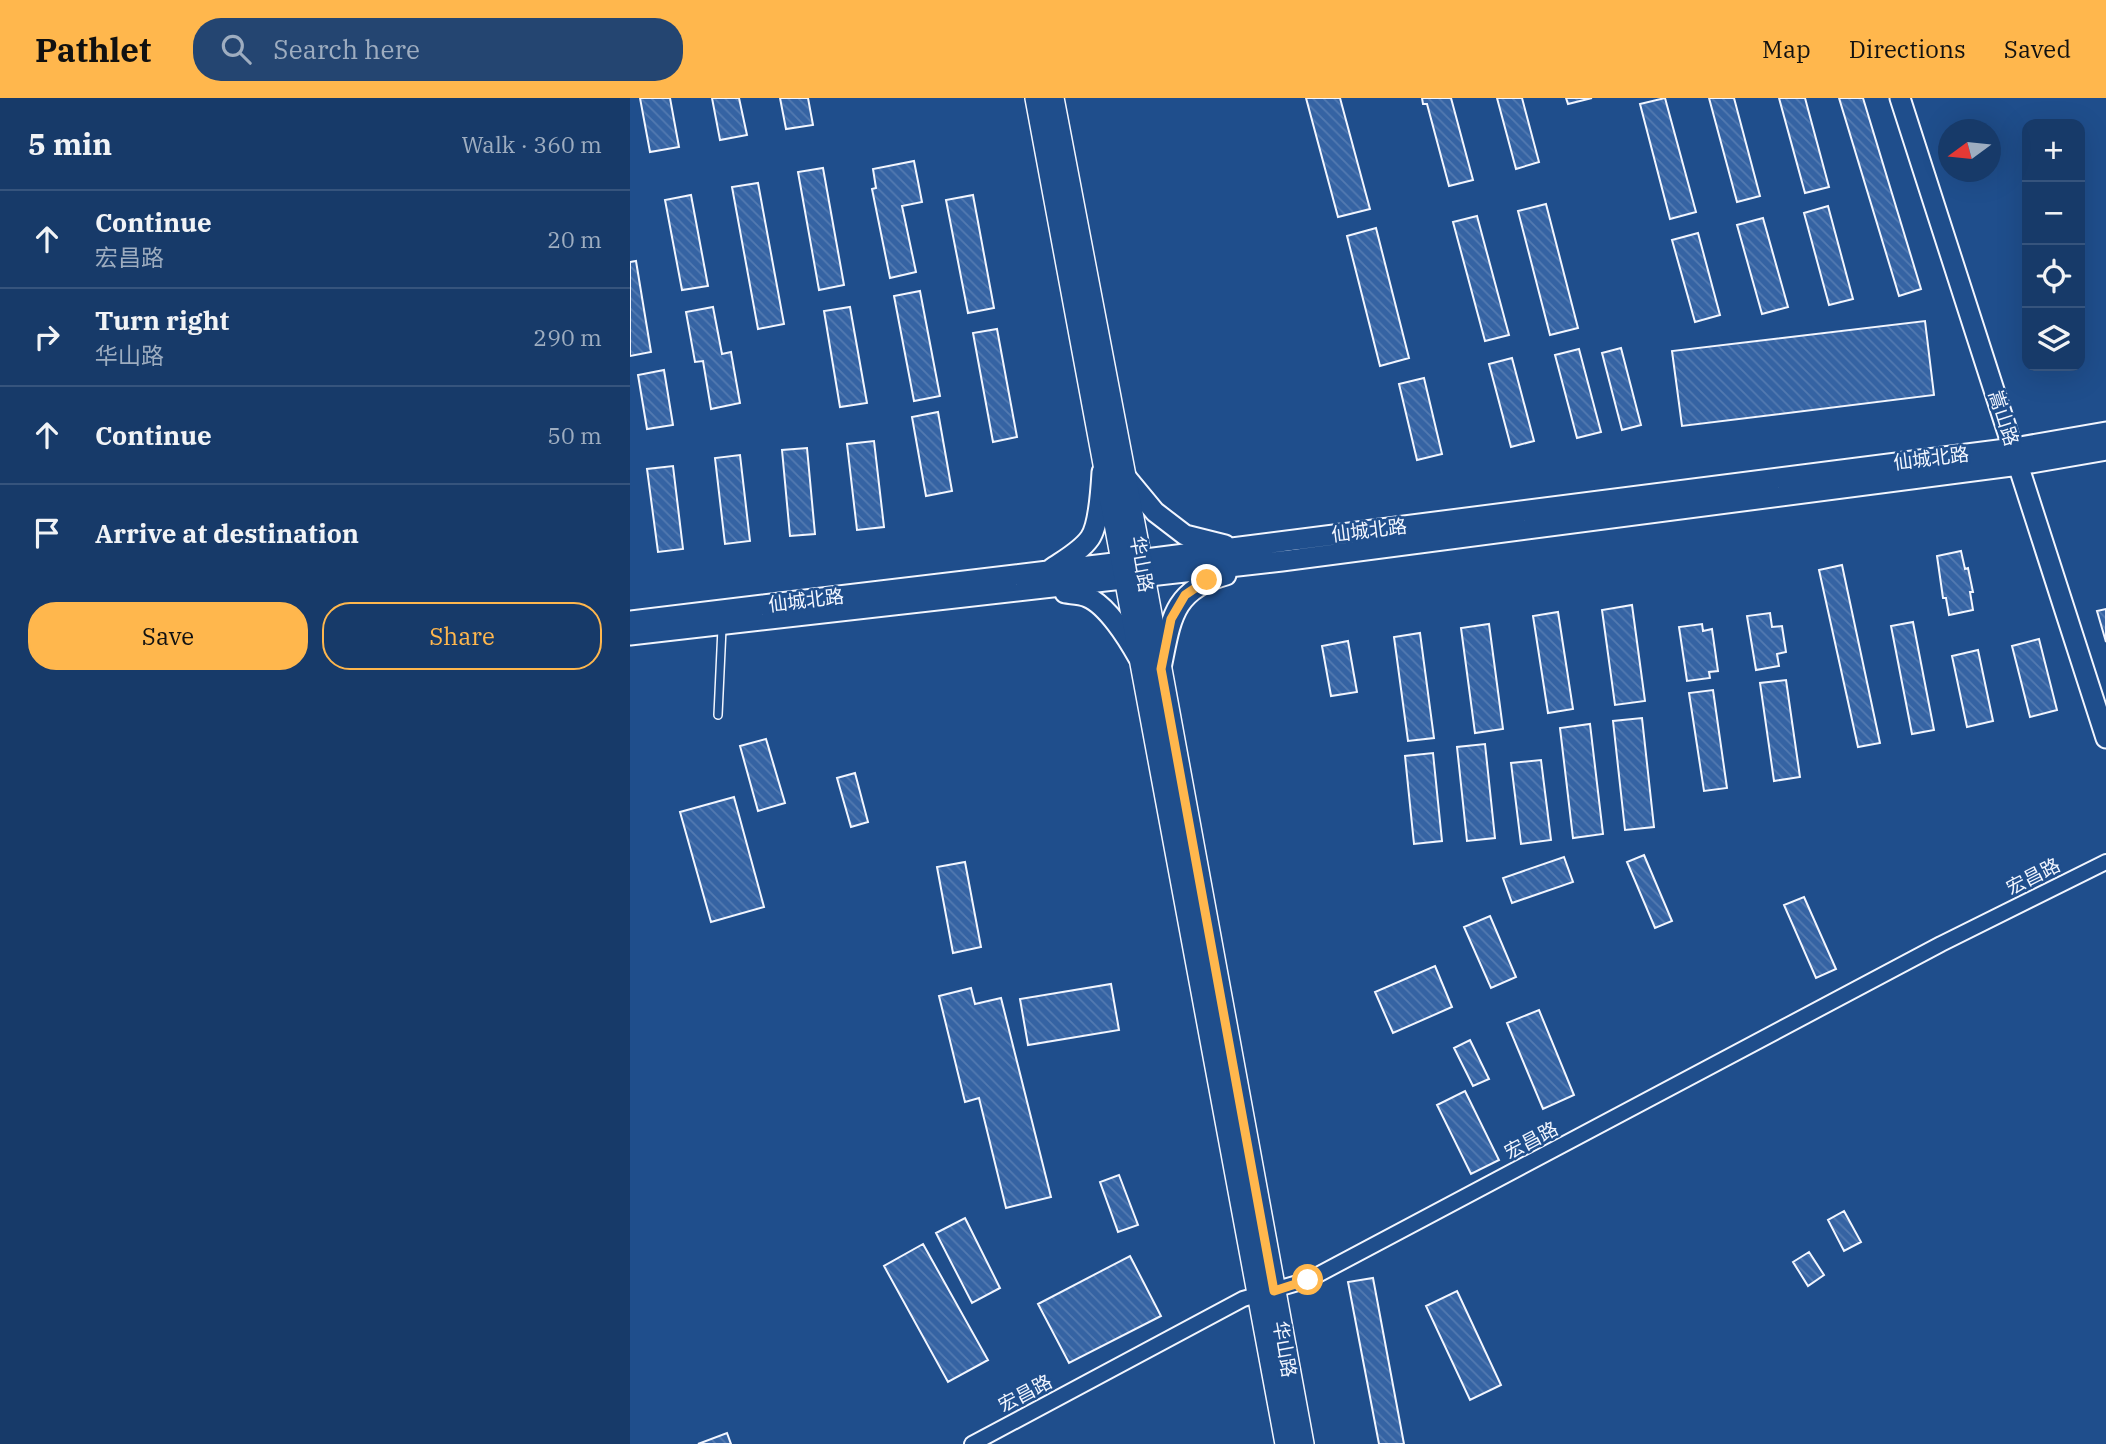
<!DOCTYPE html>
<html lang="en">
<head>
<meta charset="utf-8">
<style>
	body { margin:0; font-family:"IBM Plex Serif","Noto Sans SC",serif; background:#244571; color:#f1f3f6 }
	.controls { position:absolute; right:21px; top:21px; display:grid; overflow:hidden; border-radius:14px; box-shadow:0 7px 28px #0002 }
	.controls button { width:63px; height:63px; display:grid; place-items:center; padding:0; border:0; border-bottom:2px solid #36547d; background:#173a69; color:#f1f3f6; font:35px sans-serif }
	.compass { position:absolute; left:1308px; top:21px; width:63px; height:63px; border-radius:50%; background:#173a69; box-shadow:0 7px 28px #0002; rotate:255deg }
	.stop { position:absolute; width:21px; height:21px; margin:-16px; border:5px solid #ffb74d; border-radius:50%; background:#fff }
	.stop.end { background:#ffb74d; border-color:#fff; box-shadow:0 2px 7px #0008 }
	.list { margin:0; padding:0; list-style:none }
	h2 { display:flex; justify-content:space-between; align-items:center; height:91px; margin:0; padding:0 28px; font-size:30px }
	h2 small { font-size:23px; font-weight:400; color:#9eadc0 }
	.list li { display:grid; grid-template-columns:46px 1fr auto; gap:21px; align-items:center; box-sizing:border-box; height:98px; padding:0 28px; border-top:2px solid #36547d }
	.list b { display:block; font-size:26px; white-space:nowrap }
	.list p { margin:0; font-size:23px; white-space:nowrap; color:#9eadc0 }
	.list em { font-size:23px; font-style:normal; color:#9eadc0 }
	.actions { display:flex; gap:14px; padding:21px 28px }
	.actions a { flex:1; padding:16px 0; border:2px solid #ffb74d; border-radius:28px; text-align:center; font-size:24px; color:#ffb74d }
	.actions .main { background:#ffb74d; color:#111 }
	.icon { flex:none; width:38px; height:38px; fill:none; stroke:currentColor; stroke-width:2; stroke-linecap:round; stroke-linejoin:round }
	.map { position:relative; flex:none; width:1476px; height:1346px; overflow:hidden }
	header { display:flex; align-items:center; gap:42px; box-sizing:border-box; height:98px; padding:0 35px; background:#ffb74d; color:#111 }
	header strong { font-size:33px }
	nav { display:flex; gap:38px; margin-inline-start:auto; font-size:24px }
	.search { width:490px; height:63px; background:#244571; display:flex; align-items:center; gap:18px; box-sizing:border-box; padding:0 24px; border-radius:28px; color:#9eadc0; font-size:26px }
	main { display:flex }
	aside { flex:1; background:#173a69 }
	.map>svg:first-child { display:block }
</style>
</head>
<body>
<header>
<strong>Pathlet</strong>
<div class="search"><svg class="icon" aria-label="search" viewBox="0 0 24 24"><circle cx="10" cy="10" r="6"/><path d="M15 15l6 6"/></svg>Search here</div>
<nav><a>Map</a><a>Directions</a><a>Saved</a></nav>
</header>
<main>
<aside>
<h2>5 min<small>Walk · 360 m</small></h2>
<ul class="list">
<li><svg class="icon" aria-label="ahead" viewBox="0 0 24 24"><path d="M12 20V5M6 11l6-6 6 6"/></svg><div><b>Continue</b><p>宏昌路</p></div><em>20 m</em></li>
<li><svg class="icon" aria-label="right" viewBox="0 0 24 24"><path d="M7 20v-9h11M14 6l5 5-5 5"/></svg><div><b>Turn right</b><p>华山路</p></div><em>290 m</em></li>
<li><svg class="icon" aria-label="ahead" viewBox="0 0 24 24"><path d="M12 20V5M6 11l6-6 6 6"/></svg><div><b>Continue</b></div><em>50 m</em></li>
<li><svg class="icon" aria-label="arrive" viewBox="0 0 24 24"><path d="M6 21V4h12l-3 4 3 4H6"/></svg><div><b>Arrive at destination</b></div></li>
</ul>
<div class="actions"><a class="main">Save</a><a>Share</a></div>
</aside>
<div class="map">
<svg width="1476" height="1346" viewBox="0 0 1476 1346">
	<defs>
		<pattern id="building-back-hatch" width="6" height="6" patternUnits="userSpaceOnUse" patternTransform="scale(1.75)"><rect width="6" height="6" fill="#3563a3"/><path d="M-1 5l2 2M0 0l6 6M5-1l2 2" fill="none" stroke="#537ab1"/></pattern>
	</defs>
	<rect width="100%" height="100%" fill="#1f4e8c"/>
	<!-- building -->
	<path fill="url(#building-back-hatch)" stroke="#f2f6ff" stroke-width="2" d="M10,0H40L49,49L20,54Z
		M82,0H109L117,37L90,42Z
		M150,0H178L183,27L156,31Z
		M676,0H710L740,111L708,119Z
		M792,0H821L843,82L819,88L797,6H793Z
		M867,0H892L909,64L886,71Z
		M936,0H962L938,6Z
		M1035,0L1066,114L1040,121L1010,6Z
		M1079,0H1104L1130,98L1107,104Z
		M1149,0H1175L1199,89L1175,95Z
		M1209,0H1233L1291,191L1269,198Z
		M284,63L292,104L272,108L286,174L260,180L242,91L246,90L243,71Z
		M193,70L214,187L189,192L168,74Z
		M128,85L154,226L128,231L102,89Z
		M61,97L78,188L52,192L35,102Z
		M343,97L364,210L338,215L316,102Z
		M916,106L948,230L920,237L888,113Z
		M1198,108L1223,201L1199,207L1174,115Z
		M847,118L879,237L855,243L823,124Z
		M1133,120L1158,209L1132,216L1107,127Z
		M746,130L779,260L750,268L717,138Z
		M1068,135L1090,217L1065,224L1042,142Z
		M6,163L21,254L0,258V164Z
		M290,193L310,298L284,303L264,198Z
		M83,209L92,256L101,254L110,305L81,311L73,263L65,264L56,214Z
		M220,209L237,305L210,309L194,213Z
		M1295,223L1304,297L1052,328L1042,253Z
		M367,231L387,339L363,344L343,235Z
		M991,250L1011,327L992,332L972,255Z
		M949,251L971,334L947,340L925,257Z
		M882,260L904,343L881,349L859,266Z
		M34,272L43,327L17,331L8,277Z
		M794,280L812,356L787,362L769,286Z
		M308,314L322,393L296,398L282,319Z
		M244,343L254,429L227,432L217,346Z
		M177,350L185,436L160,438L152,352Z
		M110,357L120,443L95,446L85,360Z
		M43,368L53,451L28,454L17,371Z
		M1331,453L1335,471L1338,470L1343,494H1340L1343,512L1319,517L1316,500H1313L1307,458Z
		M1212,467L1250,645L1228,649L1189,472Z
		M1002,507L1015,603L985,607L972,512Z
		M1476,511V544L1467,513Z
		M928,514L943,611L918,615L903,518Z
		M1140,515L1142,529L1152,528L1156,554L1147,556L1149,568L1126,572L1117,518Z
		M1283,524L1304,632L1282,636L1261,528Z
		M859,526L873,631L845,635L831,530Z
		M1072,526L1073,533L1082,531L1088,573L1079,574L1080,580L1057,583L1049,529Z
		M790,535L804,640L778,643L764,539Z
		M1409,541L1427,612L1400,619L1382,548Z
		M718,543L727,594L701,598L692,548Z
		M1348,552L1363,623L1337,629L1322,558Z
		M1156,582L1170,679L1144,683L1130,585Z
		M1083,592L1097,690L1074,693L1059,595Z
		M1012,620L1024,729L995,732L983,623Z
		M960,626L973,736L943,740L930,630Z
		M136,641L155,705L128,713L110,648Z
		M855,646L865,740L837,743L827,649Z
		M803,655L812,743L784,746L775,658Z
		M911,662L921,742L891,746L881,665Z
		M225,675L238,724L221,729L207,680Z
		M104,699L134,809L81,824L50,714Z
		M1014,757L1042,823L1025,830L997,764Z
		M934,759L943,784L882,805L873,780Z
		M335,764L351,849L323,855L307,769Z
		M1174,799L1206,871L1186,880L1154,807Z
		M860,818L886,879L861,890L834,829Z
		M805,868L822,909L763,935L745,894Z
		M481,886L489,932L398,947L390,901Z
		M341,890L345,906L371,900L421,1099L376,1110L349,1000L335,1004L309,898Z
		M909,912L944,997L913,1011L877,925Z
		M840,942L859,981L843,988L824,950Z
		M835,993L869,1062L841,1076L807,1007Z
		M489,1077L508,1127L488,1134L470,1084Z
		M1214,1113L1231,1144L1214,1153L1198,1122Z
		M335,1120L370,1190L342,1205L306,1135Z
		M293,1146L358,1262L318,1284L254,1168Z
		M1179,1154L1194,1177L1178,1188L1163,1164Z
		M500,1158L531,1218L439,1265L408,1206Z
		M743,1180L774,1346H749L718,1184Z
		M827,1193L871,1287L840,1302L796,1208Z
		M97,1335L101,1346H68Z"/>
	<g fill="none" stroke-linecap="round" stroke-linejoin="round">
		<defs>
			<path id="lane" d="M88,617L92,530"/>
			<path id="street" d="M342,1346L613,1201L678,1182L1311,846L1476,764"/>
			<path id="secondary" d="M1270,0L1476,640
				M496,379L525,414L555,437L595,447
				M421,471C434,462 451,453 460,440C469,427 471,391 472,374
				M435,495C441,496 451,496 457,499C477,507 498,541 508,559
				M0,523L492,464L1384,350L1476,334
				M0,537L652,463L1389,367L1476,352
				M531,570C541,522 542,492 596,477"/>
			<path id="primary" d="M406,0L656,1346
				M423,0L511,462L673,1346"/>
		</defs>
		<!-- lane casing -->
		<use href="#lane" stroke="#f2f6ff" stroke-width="10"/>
		<!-- street casing -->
		<use href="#street" stroke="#f2f6ff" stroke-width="18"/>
		<!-- secondary casing -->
		<use href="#secondary" stroke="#f2f6ff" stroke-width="23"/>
		<!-- primary casing -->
		<use href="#primary" stroke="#f2f6ff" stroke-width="24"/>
		<!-- lane -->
		<use href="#lane" stroke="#1f4e8c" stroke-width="7"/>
		<!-- street -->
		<use href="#street" stroke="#1f4e8c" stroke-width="14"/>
		<!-- secondary -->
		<use href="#secondary" stroke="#1f4e8c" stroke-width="19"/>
		<!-- primary -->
		<use href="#primary" stroke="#1f4e8c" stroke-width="21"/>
	</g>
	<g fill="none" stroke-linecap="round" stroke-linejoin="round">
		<!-- route -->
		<path stroke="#ffb74d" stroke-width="9" d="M577,482L555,497L541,521L531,571L644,1193L678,1182"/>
	</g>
	<g text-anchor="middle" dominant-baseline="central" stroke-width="5" stroke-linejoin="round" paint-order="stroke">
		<!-- street labels -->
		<g font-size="19" fill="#f2f6ff" stroke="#1f4e8c">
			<text transform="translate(1374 320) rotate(72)">嵩山路</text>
			<text transform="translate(1301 360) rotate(-7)">仙城北路</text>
			<text transform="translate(739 432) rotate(-7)">仙城北路</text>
			<text transform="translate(512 466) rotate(80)">华山路</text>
			<text transform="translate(176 502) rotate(-7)">仙城北路</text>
			<text transform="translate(1403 778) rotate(-27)">宏昌路</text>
			<text transform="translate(901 1042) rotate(-28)">宏昌路</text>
			<text transform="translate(655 1251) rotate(80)">华山路</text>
			<text transform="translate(395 1295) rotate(-28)">宏昌路</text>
		</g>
	</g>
</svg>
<div class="controls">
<button>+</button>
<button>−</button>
<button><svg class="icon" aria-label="locate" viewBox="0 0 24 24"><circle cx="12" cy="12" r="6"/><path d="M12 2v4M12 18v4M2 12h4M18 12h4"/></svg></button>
<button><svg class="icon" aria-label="layers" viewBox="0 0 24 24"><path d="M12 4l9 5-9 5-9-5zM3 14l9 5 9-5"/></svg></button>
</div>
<svg class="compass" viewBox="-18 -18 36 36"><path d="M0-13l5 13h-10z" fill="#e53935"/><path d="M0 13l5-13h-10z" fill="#9eadc0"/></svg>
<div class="stop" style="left:678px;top:1182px"></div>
<div class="stop end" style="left:577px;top:482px"></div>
</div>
</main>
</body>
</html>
